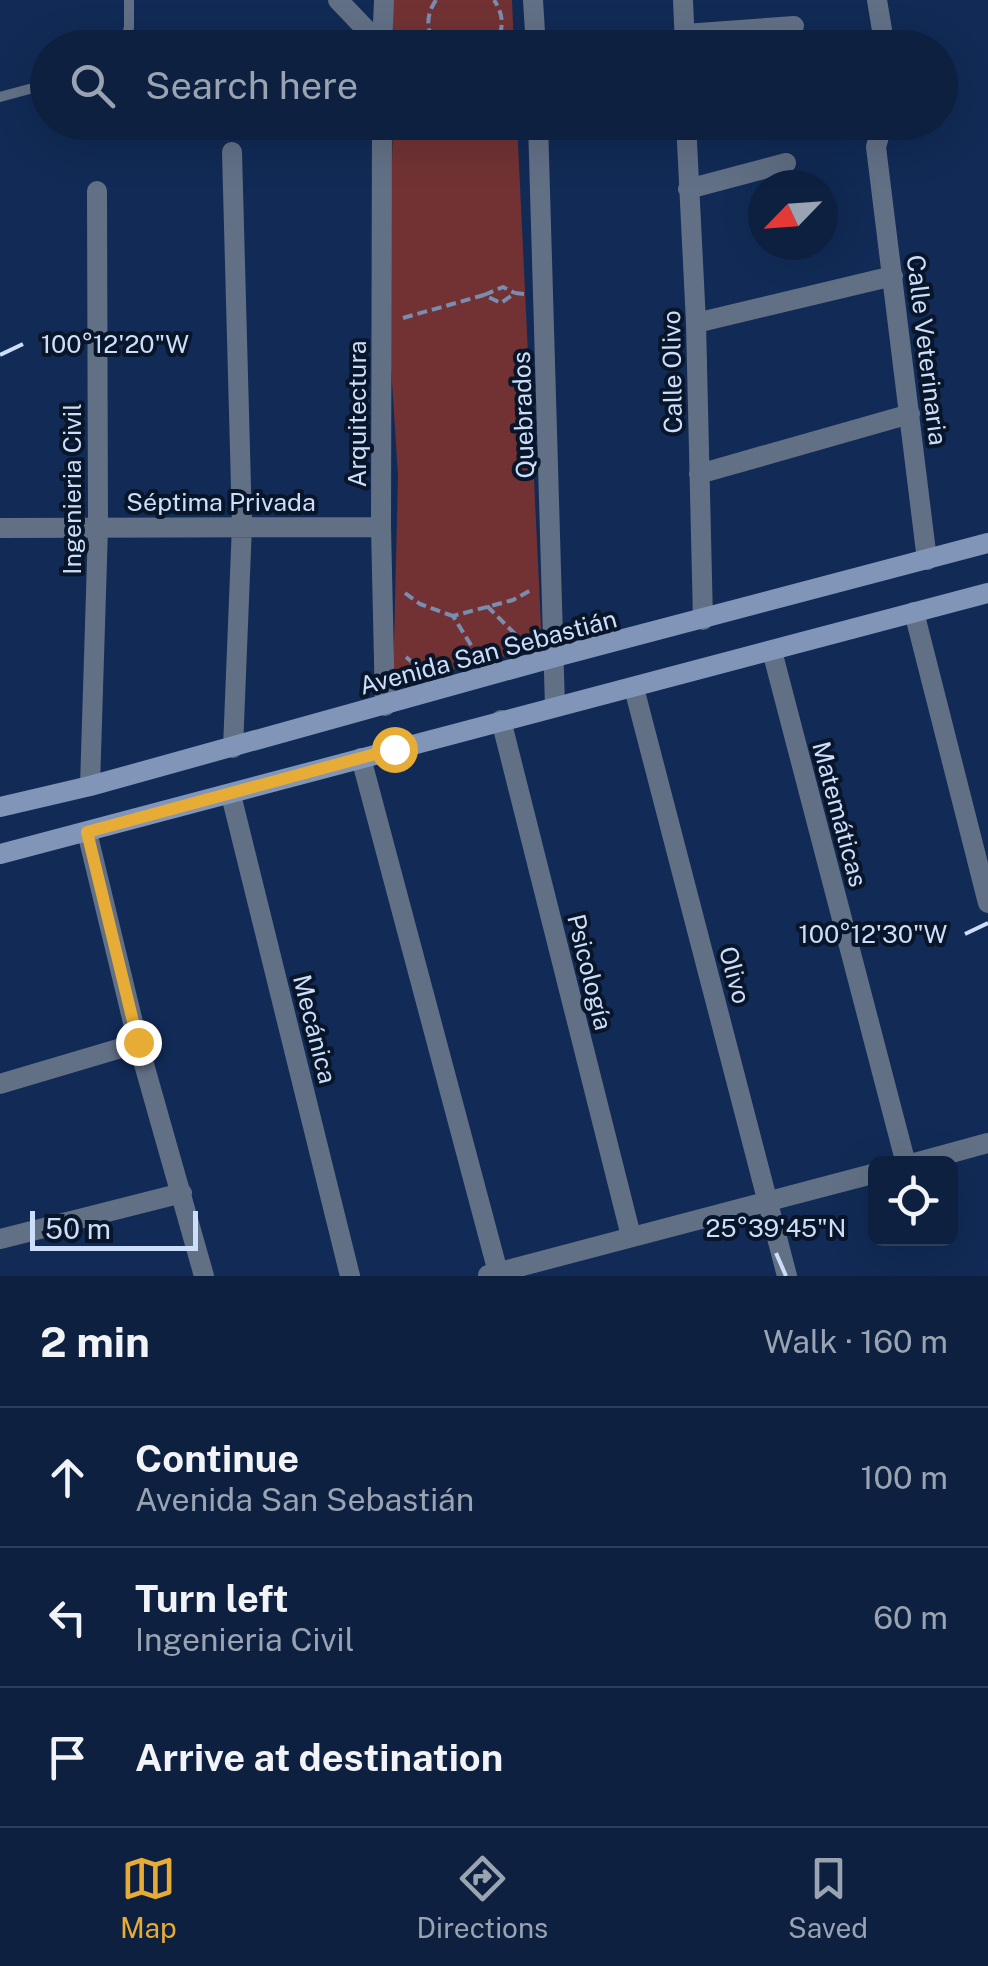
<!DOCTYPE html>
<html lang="en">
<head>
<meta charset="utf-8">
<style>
	body { margin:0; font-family:"Public Sans",sans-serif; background:#162847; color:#f1f3f6 }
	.controls { position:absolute; right:30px; bottom:30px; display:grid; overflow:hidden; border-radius:15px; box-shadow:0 10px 40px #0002 }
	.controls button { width:90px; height:90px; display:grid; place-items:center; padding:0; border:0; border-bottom:2px solid #2d3e59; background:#0d2040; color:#f1f3f6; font:50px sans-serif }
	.compass { position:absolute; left:748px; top:170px; width:90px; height:90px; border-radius:50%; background:#0d2040; box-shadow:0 10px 40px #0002; rotate:245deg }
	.scale { position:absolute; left:30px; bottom:25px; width:168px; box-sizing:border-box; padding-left:10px; border:5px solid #cddefa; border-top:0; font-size:28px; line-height:35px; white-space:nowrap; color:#cddefa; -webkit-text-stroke:8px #091528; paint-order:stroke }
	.stop { position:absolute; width:30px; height:30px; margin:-22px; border:8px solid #e7ac36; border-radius:50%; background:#fff }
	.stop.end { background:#e7ac36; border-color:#fff; box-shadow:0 2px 10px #0008 }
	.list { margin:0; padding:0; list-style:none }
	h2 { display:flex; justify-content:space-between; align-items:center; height:130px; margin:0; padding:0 40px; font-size:42px }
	h2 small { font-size:32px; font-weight:400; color:#9aa3b1 }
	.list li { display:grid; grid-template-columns:65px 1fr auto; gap:30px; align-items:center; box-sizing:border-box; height:140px; padding:0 40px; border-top:2px solid #2d3e59 }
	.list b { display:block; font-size:38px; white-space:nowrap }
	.list p { margin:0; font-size:32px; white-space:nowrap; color:#9aa3b1 }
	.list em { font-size:32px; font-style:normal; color:#9aa3b1 }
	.icon { flex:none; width:55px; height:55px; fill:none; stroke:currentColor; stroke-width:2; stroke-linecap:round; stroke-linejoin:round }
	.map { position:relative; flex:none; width:988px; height:1276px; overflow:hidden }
	.search { position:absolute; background:#0d2040; box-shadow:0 10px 40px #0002; left:30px; right:30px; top:30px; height:110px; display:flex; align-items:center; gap:25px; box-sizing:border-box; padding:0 35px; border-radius:55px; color:#9aa3b1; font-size:38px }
	.sheet { height:550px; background:#0d2040 }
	nav { display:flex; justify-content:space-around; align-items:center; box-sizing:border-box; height:140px; border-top:2px solid #2d3e59; background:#0d2040; font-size:28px; color:#9aa3b1 }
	nav a { display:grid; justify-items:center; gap:5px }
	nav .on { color:#e7ac36 }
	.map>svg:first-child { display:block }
</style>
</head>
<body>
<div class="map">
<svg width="988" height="1276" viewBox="0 0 988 1276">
	<rect width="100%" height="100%" fill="#112b56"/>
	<!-- green -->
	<path fill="#723234" d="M393,0H512L514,47H393Z
		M393,123H517L542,647L393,684L398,476L388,319Z"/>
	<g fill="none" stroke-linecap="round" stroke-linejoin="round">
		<!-- path -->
		<path stroke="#788db0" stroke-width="4" stroke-dasharray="10 5" stroke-linecap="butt" d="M436,0C425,16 426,32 438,48
			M493,48C504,32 505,16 494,0
			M484,295L503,287L515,293
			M403,318L484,295L501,303L515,293L524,294
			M405,593L420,604L453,616
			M487,606L526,645
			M406,657L425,673
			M479,658L453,616L513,600L533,589"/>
		<!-- lane -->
		<path stroke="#627086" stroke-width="10" d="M124,48L129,27V0
			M0,97L48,84"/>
		<!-- street -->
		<path stroke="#627086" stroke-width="20" d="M338,0L382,46
			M533,0L536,48
			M683,0L685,46
			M877,0L885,48
			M685,34L794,26
			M382,48L384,0
			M382,122L381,527L385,706
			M538,122L555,707
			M686,122L696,323L703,620
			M883,122L876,147L927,560
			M232,152L242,525L233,748
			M688,189L786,163
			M696,323L893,276
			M699,474L910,414
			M0,528L381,527
			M914,612L988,903
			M772,651L906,1164
			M634,688L787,1276
			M501,720L631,1236
			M361,758L499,1276
			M90,786L98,528L97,191
			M231,795L350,1276
			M87,832L138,1043L204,1276
			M0,1084L138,1043
			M911,1164L988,1143
			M0,1239L182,1193
			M488,1275L876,1173"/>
		<!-- secondary -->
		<path stroke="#8095b8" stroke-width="20" d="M0,807L90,786L555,657L988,543
			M0,854L988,593"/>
	</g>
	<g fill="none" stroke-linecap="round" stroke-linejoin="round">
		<!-- route -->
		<path stroke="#e7ac36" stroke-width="12" d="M138,1042L87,832L394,749"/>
	</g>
	<!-- ticks -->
	<path fill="none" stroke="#cddefa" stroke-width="4" d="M0,355L23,344M965,934L988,923M776,1253L786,1276"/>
	<g text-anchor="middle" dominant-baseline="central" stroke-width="8" stroke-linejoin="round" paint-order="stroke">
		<!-- street labels -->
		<g font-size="25" fill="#cddefa" stroke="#091528">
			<text transform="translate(927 350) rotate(83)">Calle Veterinaria</text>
			<text transform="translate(672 372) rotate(-91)">Calle Olivo</text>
			<text transform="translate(357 414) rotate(-90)">Arquitectura</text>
			<text transform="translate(523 415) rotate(-92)">Quebrados</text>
			<text transform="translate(72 489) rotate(-90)">Ingenieria Civil</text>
			<text x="221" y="502">Séptima Privada</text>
			<text transform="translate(488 652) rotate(-15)">Avenida San Sebastián</text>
			<text transform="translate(840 814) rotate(75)">Matemáticas</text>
			<text transform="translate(590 972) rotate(76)">Psicología</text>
			<text transform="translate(735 975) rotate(75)">Olivo</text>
			<text transform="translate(315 1029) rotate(76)">Mecánica</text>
		</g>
	</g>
	<g font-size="25" text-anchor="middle" fill="#cddefa" stroke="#091528" stroke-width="8" stroke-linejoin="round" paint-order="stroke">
		<text x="115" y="353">100°12'20"W</text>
		<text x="873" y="943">100°12'30"W</text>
		<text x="776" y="1237">25°39'45"N</text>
	</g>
</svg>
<div class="controls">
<button><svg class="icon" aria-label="locate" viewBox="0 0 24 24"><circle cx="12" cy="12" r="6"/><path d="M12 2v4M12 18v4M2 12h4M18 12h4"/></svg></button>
</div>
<svg class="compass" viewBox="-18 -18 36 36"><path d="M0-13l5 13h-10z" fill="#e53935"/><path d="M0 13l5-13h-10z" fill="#9aa3b1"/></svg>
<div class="scale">50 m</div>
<div class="stop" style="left:394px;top:749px"></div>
<div class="stop end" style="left:138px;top:1042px"></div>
<div class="search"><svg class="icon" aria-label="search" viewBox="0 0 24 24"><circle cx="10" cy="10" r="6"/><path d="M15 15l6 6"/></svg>Search here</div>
</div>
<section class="sheet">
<h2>2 min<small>Walk · 160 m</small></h2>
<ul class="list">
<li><svg class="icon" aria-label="ahead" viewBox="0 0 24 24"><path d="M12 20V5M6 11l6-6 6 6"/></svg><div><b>Continue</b><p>Avenida San Sebastián</p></div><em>100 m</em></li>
<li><svg class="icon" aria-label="left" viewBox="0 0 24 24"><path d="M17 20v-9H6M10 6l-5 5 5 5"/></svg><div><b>Turn left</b><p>Ingenieria Civil</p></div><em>60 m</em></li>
<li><svg class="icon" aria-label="arrive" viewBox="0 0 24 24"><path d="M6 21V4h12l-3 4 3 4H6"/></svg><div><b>Arrive at destination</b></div></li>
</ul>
</section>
<nav>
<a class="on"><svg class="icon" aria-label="map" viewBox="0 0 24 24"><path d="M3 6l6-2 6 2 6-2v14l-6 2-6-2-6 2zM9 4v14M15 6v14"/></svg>Map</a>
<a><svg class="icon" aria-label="directions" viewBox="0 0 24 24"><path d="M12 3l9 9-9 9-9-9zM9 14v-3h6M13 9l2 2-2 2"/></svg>Directions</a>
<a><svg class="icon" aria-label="saved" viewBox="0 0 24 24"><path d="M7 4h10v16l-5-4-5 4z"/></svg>Saved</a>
</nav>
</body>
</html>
